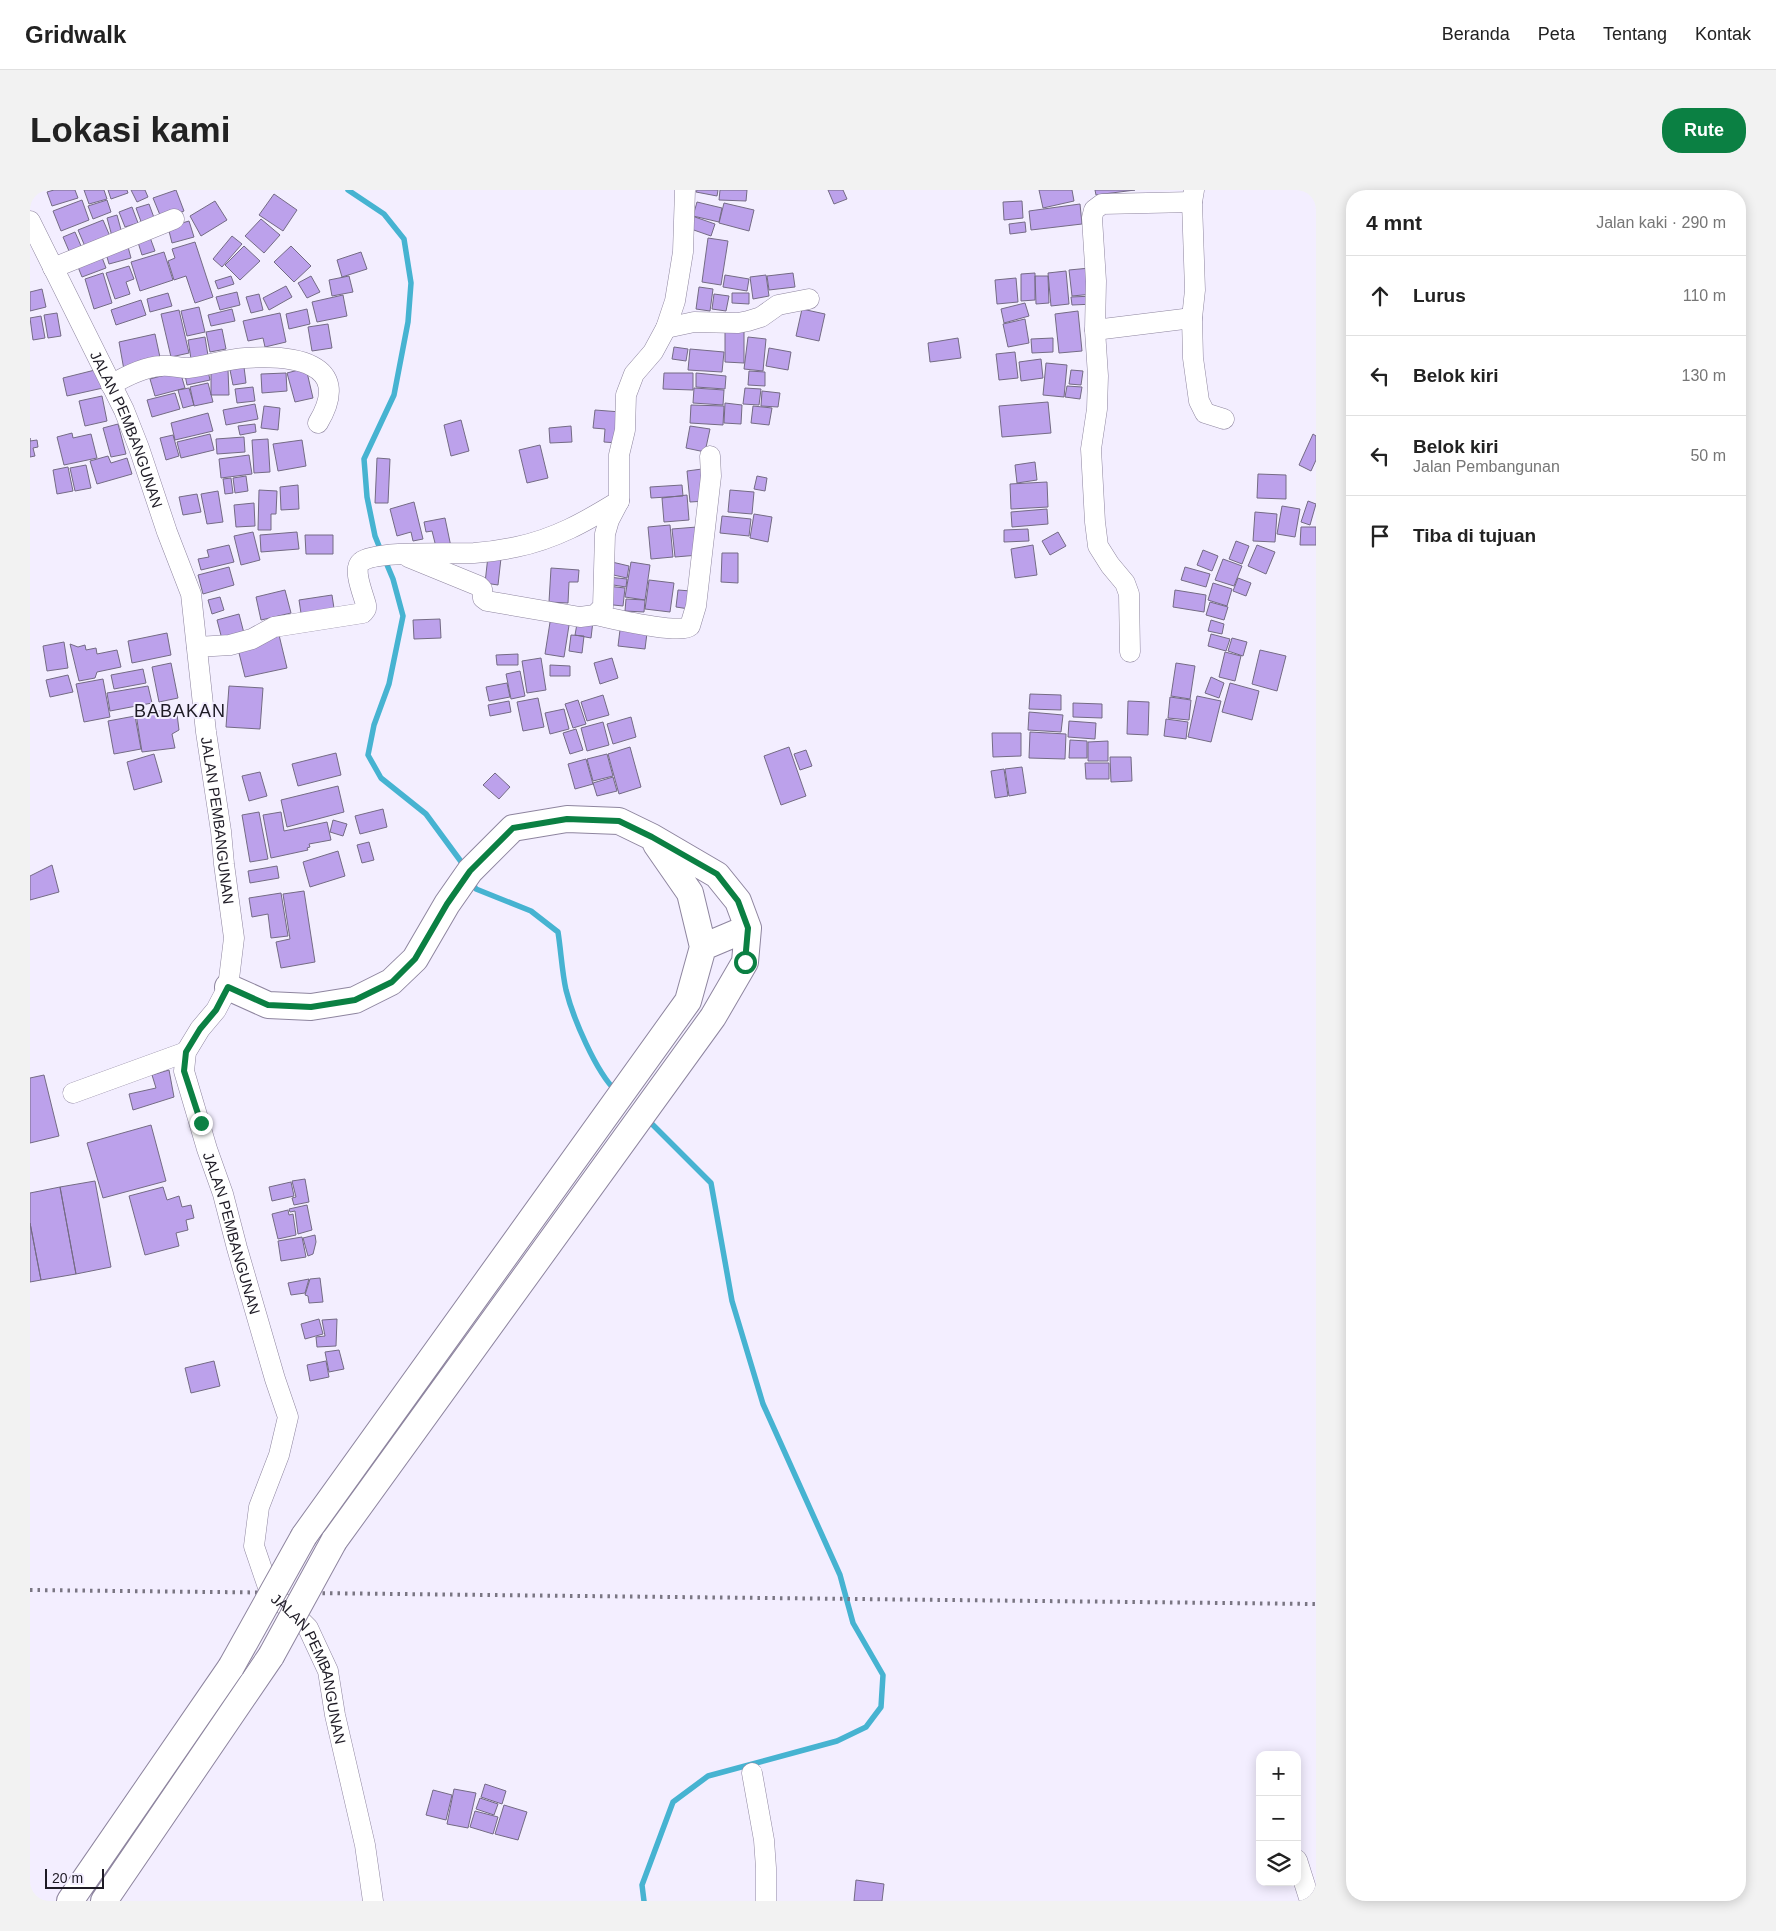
<!DOCTYPE html>
<html lang="id">
<head>
<meta charset="utf-8">
<style>
	body { margin:0; font-family:Helvetica,sans-serif; background:#f2f2f2; color:#222 }
	.controls { position:absolute; right:15px; bottom:15px; display:grid; overflow:hidden; border-radius:10px; box-shadow:0 2px 12px #0003 }
	.controls button { width:45px; height:45px; display:grid; place-items:center; padding:0; border:0; border-bottom:1px solid #e0e0e0; background:#fff; color:#222; font:25px sans-serif }
	.scale { position:absolute; left:15px; bottom:12px; width:59px; box-sizing:border-box; padding-left:5px; border:2px solid #1e1b25; border-top:0; font-size:14px; line-height:18px; white-space:nowrap; color:#1e1b25; -webkit-text-stroke:4px #f3eeff; paint-order:stroke }
	.stop { position:absolute; width:15px; height:15px; margin:-11px; border:4px solid #0b8043; border-radius:50%; background:#fff }
	.stop.end { background:#0b8043; border-color:#fff; box-shadow:0 1px 5px #0008 }
	.list { margin:0; padding:0; list-style:none }
	h2 { display:flex; justify-content:space-between; align-items:center; height:65px; margin:0; padding:0 20px; font-size:21px }
	h2 small { font-size:16px; font-weight:400; color:#767676 }
	.list li { display:grid; grid-template-columns:32px 1fr auto; gap:15px; align-items:center; box-sizing:border-box; height:80px; padding:0 20px; border-top:1px solid #e0e0e0 }
	.list b { display:block; font-size:19px; white-space:nowrap }
	.list p { margin:0; font-size:16px; white-space:nowrap; color:#767676 }
	.list em { font-size:16px; font-style:normal; color:#767676 }
	.icon { flex:none; width:28px; height:28px; fill:none; stroke:currentColor; stroke-width:2; stroke-linecap:round; stroke-linejoin:round }
	.map { position:relative; flex:none; width:1286px; height:1711px; overflow:hidden; border-radius:20px }
	header { display:flex; align-items:center; gap:30px; box-sizing:border-box; height:70px; padding:0 25px; background:#fff; border-bottom:1px solid #e0e0e0 }
	header strong { font-size:24px }
	nav { display:flex; gap:28px; margin-inline-start:auto; font-size:18px }
	.intro { display:flex; align-items:center; justify-content:space-between; box-sizing:border-box; height:120px; padding:0 30px }
	h1 { margin:0; font-size:35px }
	.button { padding:12px 22px; border-radius:20px; background:#0b8043; color:#fff; font-size:18px; font-weight:700 }
	main { display:flex; gap:30px; padding:0 30px }
	aside { flex:1; background:#fff; border-radius:20px; box-shadow:0 2px 12px #0003 }
	.map>svg:first-child { display:block }
</style>
</head>
<body>
<header>
<strong>Gridwalk</strong>
<nav><a>Beranda</a><a>Peta</a><a>Tentang</a><a>Kontak</a></nav>
</header>
<div class="intro"><h1>Lokasi kami</h1><a class="button">Rute</a></div>
<main>
<div class="map">
<svg width="1286" height="1711" viewBox="0 0 1286 1711">
	<rect width="100%" height="100%" fill="#f3eeff"/>
	<g fill="none" stroke-linecap="round" stroke-linejoin="round">
		<!-- stream -->
		<path stroke="#46b3d1" stroke-width="5.5" d="M318,0L354,24L374,49L381,93L378,132L364,205L334,269L337,307L345,346L351,361
			M355,370L363,389L373,426L359,494L344,535L338,565L351,588L396,624L435,677
			M441,690L446,699L501,721L528,742C531,761 532,782 536,800C543,828 566,882 586,901
			M614,1711L612,1695L643,1612L678,1586L807,1551L836,1537L851,1517L853,1485L823,1433L810,1385L733,1214L702,1111L681,993L617,929"/>
	</g>
	<!-- building -->
	<path fill="#bca1eb" stroke="#746b84" d="M24,0H45L48,8L22,16L17,2Z
		M54,0H74L77,9L59,14Z
		M78,0H97L98,3L81,9Z
		M101,0H115L118,7L107,12Z
		M146,0L154,21L132,30L123,8Z
		M667,0H688L687,6L666,2Z
		M690,0H717L716,11L689,10Z
		M798,0H813L817,9L804,14Z
		M1009,0H1042L1044,11L1013,18Z
		M1065,0H1105L1066,5Z
		M244,4L267,20L253,41L229,25Z
		M52,10L59,30L31,41L23,21Z
		M77,10L81,22L63,29L58,16Z
		M185,11L197,30L171,46L160,26Z
		M992,11L993,28L974,30L973,12Z
		M667,12L692,18L689,32L663,26Z
		M694,13L724,20L719,41L689,33Z
		M119,14L126,33L113,37L106,18Z
		M1050,14L1052,34L1001,40L999,21Z
		M102,17L108,33L95,37L89,22Z
		M87,25L93,47L83,50L77,28Z
		M662,26L685,34L681,46L658,38Z
		M231,29L250,45L234,63L215,46Z
		M73,30L82,51L57,61L48,40Z
		M159,31L164,47L142,53L138,37Z
		M995,32L996,42L980,44L979,34Z
		M45,42L54,63L42,68L33,47Z
		M118,42L125,61L112,65L106,46Z
		M202,46L212,54L192,77L183,69Z
		M678,48L698,51L691,95L672,92Z
		M165,52L183,107L165,113L156,86L144,90L138,71L145,68L142,59Z
		M97,53L101,68L79,74L75,60Z
		M214,56L230,71L210,90L195,75Z
		M261,56L281,76L264,92L244,72Z
		M70,62L76,78L52,87L46,72Z
		M134,62L143,90L110,101L101,72Z
		M331,62L337,79L312,87L307,70Z
		M99,76L104,89L96,92L100,104L85,109L76,83Z
		M1060,78L1063,104L1042,106L1039,80Z
		M1036,81L1039,114L1021,116L1018,83Z
		M73,83L82,113L64,119L55,89Z
		M763,83L765,97L739,100L737,86Z
		M1005,83V110L991,111V84Z
		M695,85L719,89L717,101L693,97Z
		M736,85L739,106L723,109L720,87Z
		M201,86L204,94L188,99L185,91Z
		M281,86L290,102L277,108L268,93Z
		M319,86L323,102L302,106L299,90Z
		M1005,86H1018L1019,113L1006,114Z
		M986,88L988,112L967,114L965,90Z
		M256,96L262,107L239,120L233,108Z
		M669,97L683,99L680,121L666,119Z
		M12,99L16,117L0,121V102Z
		M207,102L210,115L190,120L186,107Z
		M138,103L142,116L120,122L117,109Z
		M702,103H719V114L702,113Z
		M229,104L233,120L221,123L216,107Z
		M684,104L699,106L696,121L682,119Z
		M313,105L317,126L287,132L282,112Z
		M1064,106L1065,114L1042,115L1041,107Z
		M111,110L116,125L86,135L81,120Z
		M995,113L999,126L974,133L971,119Z
		M169,117L175,142L157,146L151,121Z
		M202,119L205,131L181,136L178,125Z
		M277,119L280,134L259,139L256,124Z
		M772,119L795,124L789,151L766,146Z
		M149,120L159,163L141,167L131,124Z
		M1048,121L1052,161L1029,163L1025,124Z
		M27,123L31,146L18,148L14,125Z
		M250,123L256,152L235,157L233,148L218,151L213,131Z
		M11,126L15,148L3,150L0,128Z
		M995,129L999,153L978,157L973,134Z
		M298,134L302,158L282,161L278,137Z
		M695,136H714V173L695,172Z
		M192,139L196,159L180,162L176,142Z
		M125,144L131,172L94,180L89,152Z
		M175,147L179,172L162,175L158,150Z
		M718,147L736,149L733,181L714,179Z
		M928,148L931,168L900,172L898,153Z
		M1023,148V162L1002,163L1001,149Z
		M644,157L658,159L656,171L642,169Z
		M739,158L761,162L758,180L736,176Z
		M660,159L694,162L692,182L658,180Z
		M985,162L988,188L969,190L966,164Z
		M1011,169L1013,188L991,191L989,172Z
		M1016,173L1037,175L1034,207L1013,205Z
		M177,176L180,190L157,195L154,180Z
		M214,177L216,193L203,195L200,180Z
		M276,178L283,208L265,212L257,183Z
		M69,179L73,198L37,206L33,188Z
		M181,180H198L199,205H181Z
		M1041,180L1053,181L1051,195L1039,194Z
		M150,181L155,198L125,206L120,189Z
		M719,181L735,182V196L718,195Z
		M256,183L257,201L232,203L231,184Z
		M634,183H663V200L633,199Z
		M666,183L696,186L695,199L666,197Z
		M178,193L183,212L164,216L160,197Z
		M1037,196L1052,197L1050,209L1035,207Z
		M223,197L225,211L207,213L205,199Z
		M159,198L164,215L153,218L148,200Z
		M664,198L694,200L693,215L663,213Z
		M715,198L731,199L729,215L713,214Z
		M732,201L750,203L748,217L731,216Z
		M145,203L150,219L122,227L117,210Z
		M72,206L77,231L55,236L49,211Z
		M1018,212L1021,243L972,247L969,216Z
		M695,213L712,215L711,234L694,233Z
		M225,214L228,229L196,235L193,220Z
		M661,215L694,216L693,235L660,233Z
		M234,216L250,218L248,240L231,238Z
		M723,216L742,218L739,235L721,233Z
		M565,220L591,222L588,253L574,252L575,239L563,238Z
		M178,223L183,241L145,250L141,233Z
		M431,230L439,261L421,266L414,235Z
		M88,234L96,264L81,267L73,238Z
		M225,234L226,242L210,245L208,236Z
		M541,236L542,252L520,253L519,238Z
		M660,236L680,239L675,262L656,258Z
		M42,243L43,248L61,244L67,268L34,275L27,247Z
		M180,244L184,260L151,268L147,252Z
		M1283,244L1286,246V270L1281,281L1269,275Z
		M143,245L149,266L136,270L130,248Z
		M214,247L215,262L187,264L186,249Z
		M0,248V251L7,250L8,257L3,258L5,266L0,267Z
		M238,249L240,282L224,283L222,250Z
		M272,250L276,276L248,281L243,254Z
		M510,255L518,288L497,293L489,260Z
		M219,265L222,284L191,288L189,269Z
		M78,266L81,273L97,268L102,284L67,294L60,271Z
		M347,268L360,269L358,313H345Z
		M1005,272L1007,290L987,293L985,275Z
		M56,275L61,298L45,301L40,278Z
		M38,277L43,301L27,304L23,280Z
		M672,279L676,311L660,312L657,281Z
		M1228,284L1256,285V309L1227,308Z
		M216,286L218,301L205,303L203,288Z
		M727,286L737,288L735,301L724,299Z
		M201,288L203,303L195,304L193,289Z
		M1017,292L1018,317L981,319L980,294Z
		M268,295L269,319L251,320L250,297Z
		M652,295L653,306L621,308L620,297Z
		M229,300L247,301L246,324H241V340H228Z
		M700,300L724,302L722,324L698,322Z
		M188,301L193,332L177,334L171,304Z
		M167,304L171,322L153,325L149,307Z
		M657,305L659,330L634,332L632,308Z
		M1278,311L1286,314L1280,335L1271,332Z
		M384,312L393,349L383,351L381,342L367,346L360,319Z
		M224,313L225,336L206,337L204,315Z
		M1252,316L1270,319L1265,347L1247,344Z
		M1017,319L1018,334L982,337L981,322Z
		M1225,322L1247,324L1245,352L1223,351Z
		M724,324L742,327L738,352L720,348Z
		M692,326L721,329L719,346L690,343Z
		M415,328L421,357L407,361L402,341L396,342L394,332Z
		M640,335L643,367L621,369L618,337Z
		M667,337L669,365L645,367L642,339Z
		M1271,337H1286V355H1270Z
		M998,339L999,351L974,352V340Z
		M223,342L230,370L211,375L204,346Z
		M267,342L269,359L231,362L230,345Z
		M1028,342L1036,356L1020,365L1012,351Z
		M275,345H303V364H276Z
		M1206,351L1219,356L1212,374L1199,369Z
		M199,355L204,372L171,380L168,369L179,367L177,360Z
		M1003,355L1007,385L985,388L981,359Z
		M1227,355L1245,362L1236,384L1218,376Z
		M1173,360L1188,366L1182,381L1167,375Z
		M692,363H708V393L691,392Z
		M458,366L471,368L468,395L455,393Z
		M1193,369L1212,376L1204,396L1185,390Z
		M582,372L599,376L597,388L579,384Z
		M601,372L620,375L615,410L595,407Z
		M199,377L204,395L173,404L168,385Z
		M1155,377L1180,384L1176,397L1151,390Z
		M521,378L549,380L548,392H539L538,413L519,412Z
		M578,387L597,389L596,397L577,394Z
		M1208,388L1221,393L1216,406L1203,401Z
		M619,390L644,393L640,422L615,419Z
		M1183,393L1202,399L1197,416L1178,410Z
		M577,396L595,398L593,416L574,414Z
		M255,400L261,423L231,430L226,407Z
		M648,400L661,401L659,419L646,417Z
		M1145,400L1176,405L1174,422L1143,417Z
		M302,405L305,425L272,430L269,410Z
		M190,407L194,420L182,424L178,410Z
		M596,409L615,410L614,422L595,421Z
		M1180,412L1198,417L1194,430L1176,425Z
		M209,424L215,447L193,453L187,430Z
		M521,426L540,429L534,467L515,464Z
		M548,428L563,431L561,448L545,445Z
		M410,429L411,448L384,449L383,430Z
		M1181,430L1194,434L1192,444L1178,441Z
		M590,440L617,443L615,459L588,456Z
		M137,443L141,465L102,473L98,451Z
		M1181,444L1200,449L1196,461L1178,456Z
		M249,445L257,478L215,487L207,455Z
		M541,445L554,446L552,463L539,461Z
		M1202,448L1217,452L1213,466L1198,461Z
		M34,452L38,478L17,481L13,456Z
		M40,454L48,457L55,455L56,460L66,458L67,464L87,460L91,477L67,482L65,488L49,491Z
		M1230,460L1256,466L1247,501L1222,494Z
		M1195,462L1211,466L1205,491L1189,487Z
		M488,464V475H467L466,465Z
		M511,468L516,500L497,503L492,471Z
		M582,468L588,488L570,494L564,473Z
		M141,473L148,508L129,512L122,477Z
		M1146,473L1165,476L1160,509L1141,506Z
		M520,475L540,476V486H520Z
		M113,479L116,493L84,499L81,485Z
		M490,481L495,506L481,509L476,484Z
		M38,485L43,502L20,507L16,490Z
		M1181,487L1194,493L1189,508L1175,503Z
		M73,489L80,527L54,532L46,494Z
		M477,493L480,507L459,511L456,497Z
		M1200,493L1229,501L1222,530L1192,522Z
		M118,496L122,513L80,521L77,503Z
		M199,496L233,498L230,539L196,537Z
		M1000,504L1031,505V520L999,519Z
		M573,505L579,525L557,531L551,512Z
		M1167,506L1191,511L1181,552L1158,547Z
		M1140,507L1161,510L1159,530L1138,528Z
		M508,508L514,537L493,541L487,512Z
		M548,510L556,534L543,538L535,514Z
		M479,511L481,522L460,526L458,515Z
		M1098,511L1119,512L1118,545L1097,544Z
		M1043,513L1072,514V528L1043,527Z
		M534,519L539,539L520,544L515,523Z
		M136,520L137,526L147,524L149,540L142,544L145,558L112,562L106,524Z
		M999,522L1033,525L1031,542L998,540Z
		M105,526L111,559L84,564L78,531Z
		M601,527L606,547L583,554L577,534Z
		M1136,529L1158,532L1156,549L1134,546Z
		M1039,531L1066,533L1065,549L1038,547Z
		M573,532L579,555L557,561L551,538Z
		M546,539L553,560L540,564L533,543Z
		M1000,542L1036,544L1035,569L999,568Z
		M962,543H991V566L963,567Z
		M1040,550L1057,551V568H1039Z
		M1078,551V571H1058V552Z
		M600,557L611,597L589,604L578,564Z
		M759,557L776,606L751,615L734,566Z
		M776,560L782,576L770,580L764,564Z
		M306,563L311,585L268,596L262,574Z
		M124,564L132,592L104,600L97,572Z
		M577,564L583,586L563,591L557,569Z
		M1080,567H1101L1102,591L1081,592Z
		M556,569L563,594L545,599L538,574Z
		M1055,573H1079V589H1056Z
		M992,577L996,603L979,606L975,579Z
		M974,579L978,606L965,608L961,581Z
		M230,582L237,606L219,611L212,586Z
		M465,583L480,597L469,609L453,595Z
		M583,587L587,601L567,606L563,593Z
		M308,596L314,622L257,637L251,610Z
		M353,619L357,637L330,644L325,626Z
		M229,622L238,669L220,672L212,625Z
		M251,622L254,641L297,632L301,650L279,654L280,657L277,658L278,660L241,668L233,625Z
		M303,630L317,634L313,646L300,642Z
		M339,652L344,670L332,673L327,655Z
		M308,661L315,686L280,697L273,672Z
		M22,675L29,702L0,710V686Z
		M247,676L249,688L220,693L218,681Z
		M274,701L285,772L251,778L246,752L260,749L253,704Z
		M251,703L258,746L241,748L238,724L222,727L219,708Z
		M139,880L144,907L103,920L99,904L126,898L122,885Z
		M14,885L29,946L0,953V888Z
		M121,935L136,991L73,1008L57,953Z
		M275,989L279,1012L264,1015L262,1008L266,1007L262,991Z
		M65,991L81,1077L46,1084L30,997Z
		M261,992L264,1006L242,1011L239,997Z
		M30,997L46,1084L11,1090L0,1033V1003Z
		M133,997L137,1010L149,1006L152,1017L161,1015L164,1028L156,1030L158,1040L146,1043L149,1056L115,1065L99,1006Z
		M277,1015L282,1040L268,1044L265,1021L260,1022L259,1019Z
		M258,1020L259,1025L263,1024L266,1045L248,1049L242,1024Z
		M0,1033L11,1090L0,1092Z
		M285,1045L286,1052L283,1064L278,1066L273,1048Z
		M272,1047L276,1067L251,1071L248,1051Z
		M290,1088L293,1112L279,1113L278,1106L275,1105L280,1089Z
		M279,1089L275,1103L261,1105L258,1093Z
		M289,1129L293,1144L275,1149L271,1134Z
		M307,1129L306,1156L287,1157L286,1147L295,1146L292,1130Z
		M309,1160L314,1179L299,1182L295,1162Z
		M184,1171L190,1196L161,1203L155,1178Z
		M296,1171L299,1187L280,1191L277,1175Z
		M455,1594L476,1601L472,1614L451,1607Z
		M424,1599L446,1603L438,1638L417,1634Z
		M403,1600L422,1605L416,1630L396,1625Z
		M450,1608L468,1614L464,1625L446,1619Z
		M474,1615L497,1622L488,1650L465,1644Z
		M445,1621L468,1627L463,1644L440,1637Z
		M826,1690L854,1694L852,1711H824Z"/>
	<g fill="none" stroke-linecap="round" stroke-linejoin="round">
		<defs>
			<g id="minor">
				<path d="M1164,0L1162,12L1165,100L1162,128L1163,168L1169,211L1175,223L1194,229"/>
				<path id="s1" d="M0,31L94,220L109,258L137,342L161,404L176,542L191,641L194,674L204,748L198,797L186,820L170,839L156,862L154,881L177,959L193,1004L207,1058L245,1189L258,1227L249,1265L229,1317L224,1356L240,1403L256,1416L278,1438L298,1481L305,1525L335,1655L343,1711"/>
				<path d="M23,78L144,29"/>
				<path d="M636,138L664,132L708,133L718,131L731,127L748,115L779,109"/>
				<path d="M1065,140L1162,128"/>
				<path d="M81,195C96,186 114,177 131,176C140,175 149,178 158,178C177,176 196,169 215,168C260,165 325,171 288,233"/>
				<path d="M378,367L449,396L452,399L453,408L457,411L550,427L565,425L573,417L575,344L579,330L589,311"/>
				<path d="M565,425C581,428 650,445 660,436L666,416L681,286L680,266"/>
				<path d="M167,457L200,455L222,449L244,437L333,423L336,419V415C334,406 322,379 331,372C345,360 423,364 444,363C458,362 472,360 486,357C525,349 555,332 589,311V265L595,240L596,205L604,184L623,162L636,138L645,111L653,62L655,0"/>
				<path d="M1100,462L1099,404L1095,393L1080,375L1068,356L1065,332L1061,259L1067,219L1068,186L1065,140L1066,91L1062,28L1064,20L1072,14L1162,12"/>
				<path d="M43,903L156,862"/>
				<path d="M722,1583L734,1650L736,1678V1711"/>
				<path d="M1267,1670L1280,1711"/>
			</g>
			<path id="major" d="M673,757L718,738
				M198,797L238,815L281,817L325,810L361,792L385,769L417,714L440,681L483,638L537,629L589,631L622,647L687,685L708,711L718,738L715,772L683,827L304,1351
				M274,1346L658,811L673,757L660,703L626,654
				M40,1711L201,1477
				M74,1711L241,1466"/>
		</defs>
		<!-- minor casing -->
		<use href="#minor" stroke="#8e859f" stroke-width="21"/>
		<!-- major casing -->
		<use href="#major" stroke="#8e859f" stroke-width="28"/>
		<!-- minor -->
		<use href="#minor" stroke="#fff" stroke-width="20"/>
		<!-- major -->
		<use href="#major" stroke="#fff" stroke-width="26"/>
		<!-- rail -->
		<path stroke="#797582" stroke-width="4" stroke-dasharray="2.5 5" stroke-linecap="butt" d="M0,1400L1286,1414"/>
		<defs>
			<path id="major-bridge" d="M241,1466L304,1351
				M201,1477L274,1346"/>
		</defs>
		<!-- major-bridge casing -->
		<use href="#major-bridge" stroke="#8e859f" stroke-width="28" stroke-linecap="butt"/>
		<!-- major-bridge -->
		<use href="#major-bridge" stroke="#fff" stroke-width="26"/>
	</g>
	<g fill="none" stroke-linecap="round" stroke-linejoin="round">
		<!-- route -->
		<path stroke="#0b8043" stroke-width="6" d="M171,933L154,881L156,862L170,839L186,820L198,797L238,815L281,817L325,810L362,792L385,769L417,714L440,681L483,638L537,629L589,631L622,647L687,684L708,711L718,738L715,772"/>
	</g>
	<g text-anchor="middle" dominant-baseline="central" stroke-width="4" stroke-linejoin="round" paint-order="stroke">
		<!-- street labels -->
		<g font-size="15" fill="#1e1b25" stroke="#f3eeff">
			<text stroke="none"><textPath href="#s1" startOffset="230">JALAN PEMBANGUNAN</textPath></text>
			<text stroke="none"><textPath href="#s1" startOffset="635">JALAN PEMBANGUNAN</textPath></text>
			<text stroke="none"><textPath href="#s1" startOffset="1069">JALAN PEMBANGUNAN</textPath></text>
			<text stroke="none"><textPath href="#s1" startOffset="1534">JALAN PEMBANGUNAN</textPath></text>
		</g>
		<!-- quarter labels -->
		<g font-size="18" letter-spacing="1" fill="#1e1b25" stroke="#f3eeff">
			<text x="150" y="521">BABAKAN</text>
		</g>
	</g>
</svg>
<div class="controls">
<button>+</button>
<button>−</button>
<button><svg class="icon" aria-label="layers" viewBox="0 0 24 24"><path d="M12 4l9 5-9 5-9-5zM3 14l9 5 9-5"/></svg></button>
</div>
<div class="scale">20 m</div>
<div class="stop" style="left:715px;top:772px"></div>
<div class="stop end" style="left:171px;top:933px"></div>
</div>
<aside>
<h2>4 mnt<small>Jalan kaki · 290 m</small></h2>
<ul class="list">
<li><svg class="icon" aria-label="ahead" viewBox="0 0 24 24"><path d="M12 20V5M6 11l6-6 6 6"/></svg><div><b>Lurus</b></div><em>110 m</em></li>
<li><svg class="icon" aria-label="left" viewBox="0 0 24 24"><path d="M17 20v-9H6M10 6l-5 5 5 5"/></svg><div><b>Belok kiri</b></div><em>130 m</em></li>
<li><svg class="icon" aria-label="left" viewBox="0 0 24 24"><path d="M17 20v-9H6M10 6l-5 5 5 5"/></svg><div><b>Belok kiri</b><p>Jalan Pembangunan</p></div><em>50 m</em></li>
<li><svg class="icon" aria-label="arrive" viewBox="0 0 24 24"><path d="M6 21V4h12l-3 4 3 4H6"/></svg><div><b>Tiba di tujuan</b></div></li>
</ul>
</aside>
</main>
</body>
</html>
